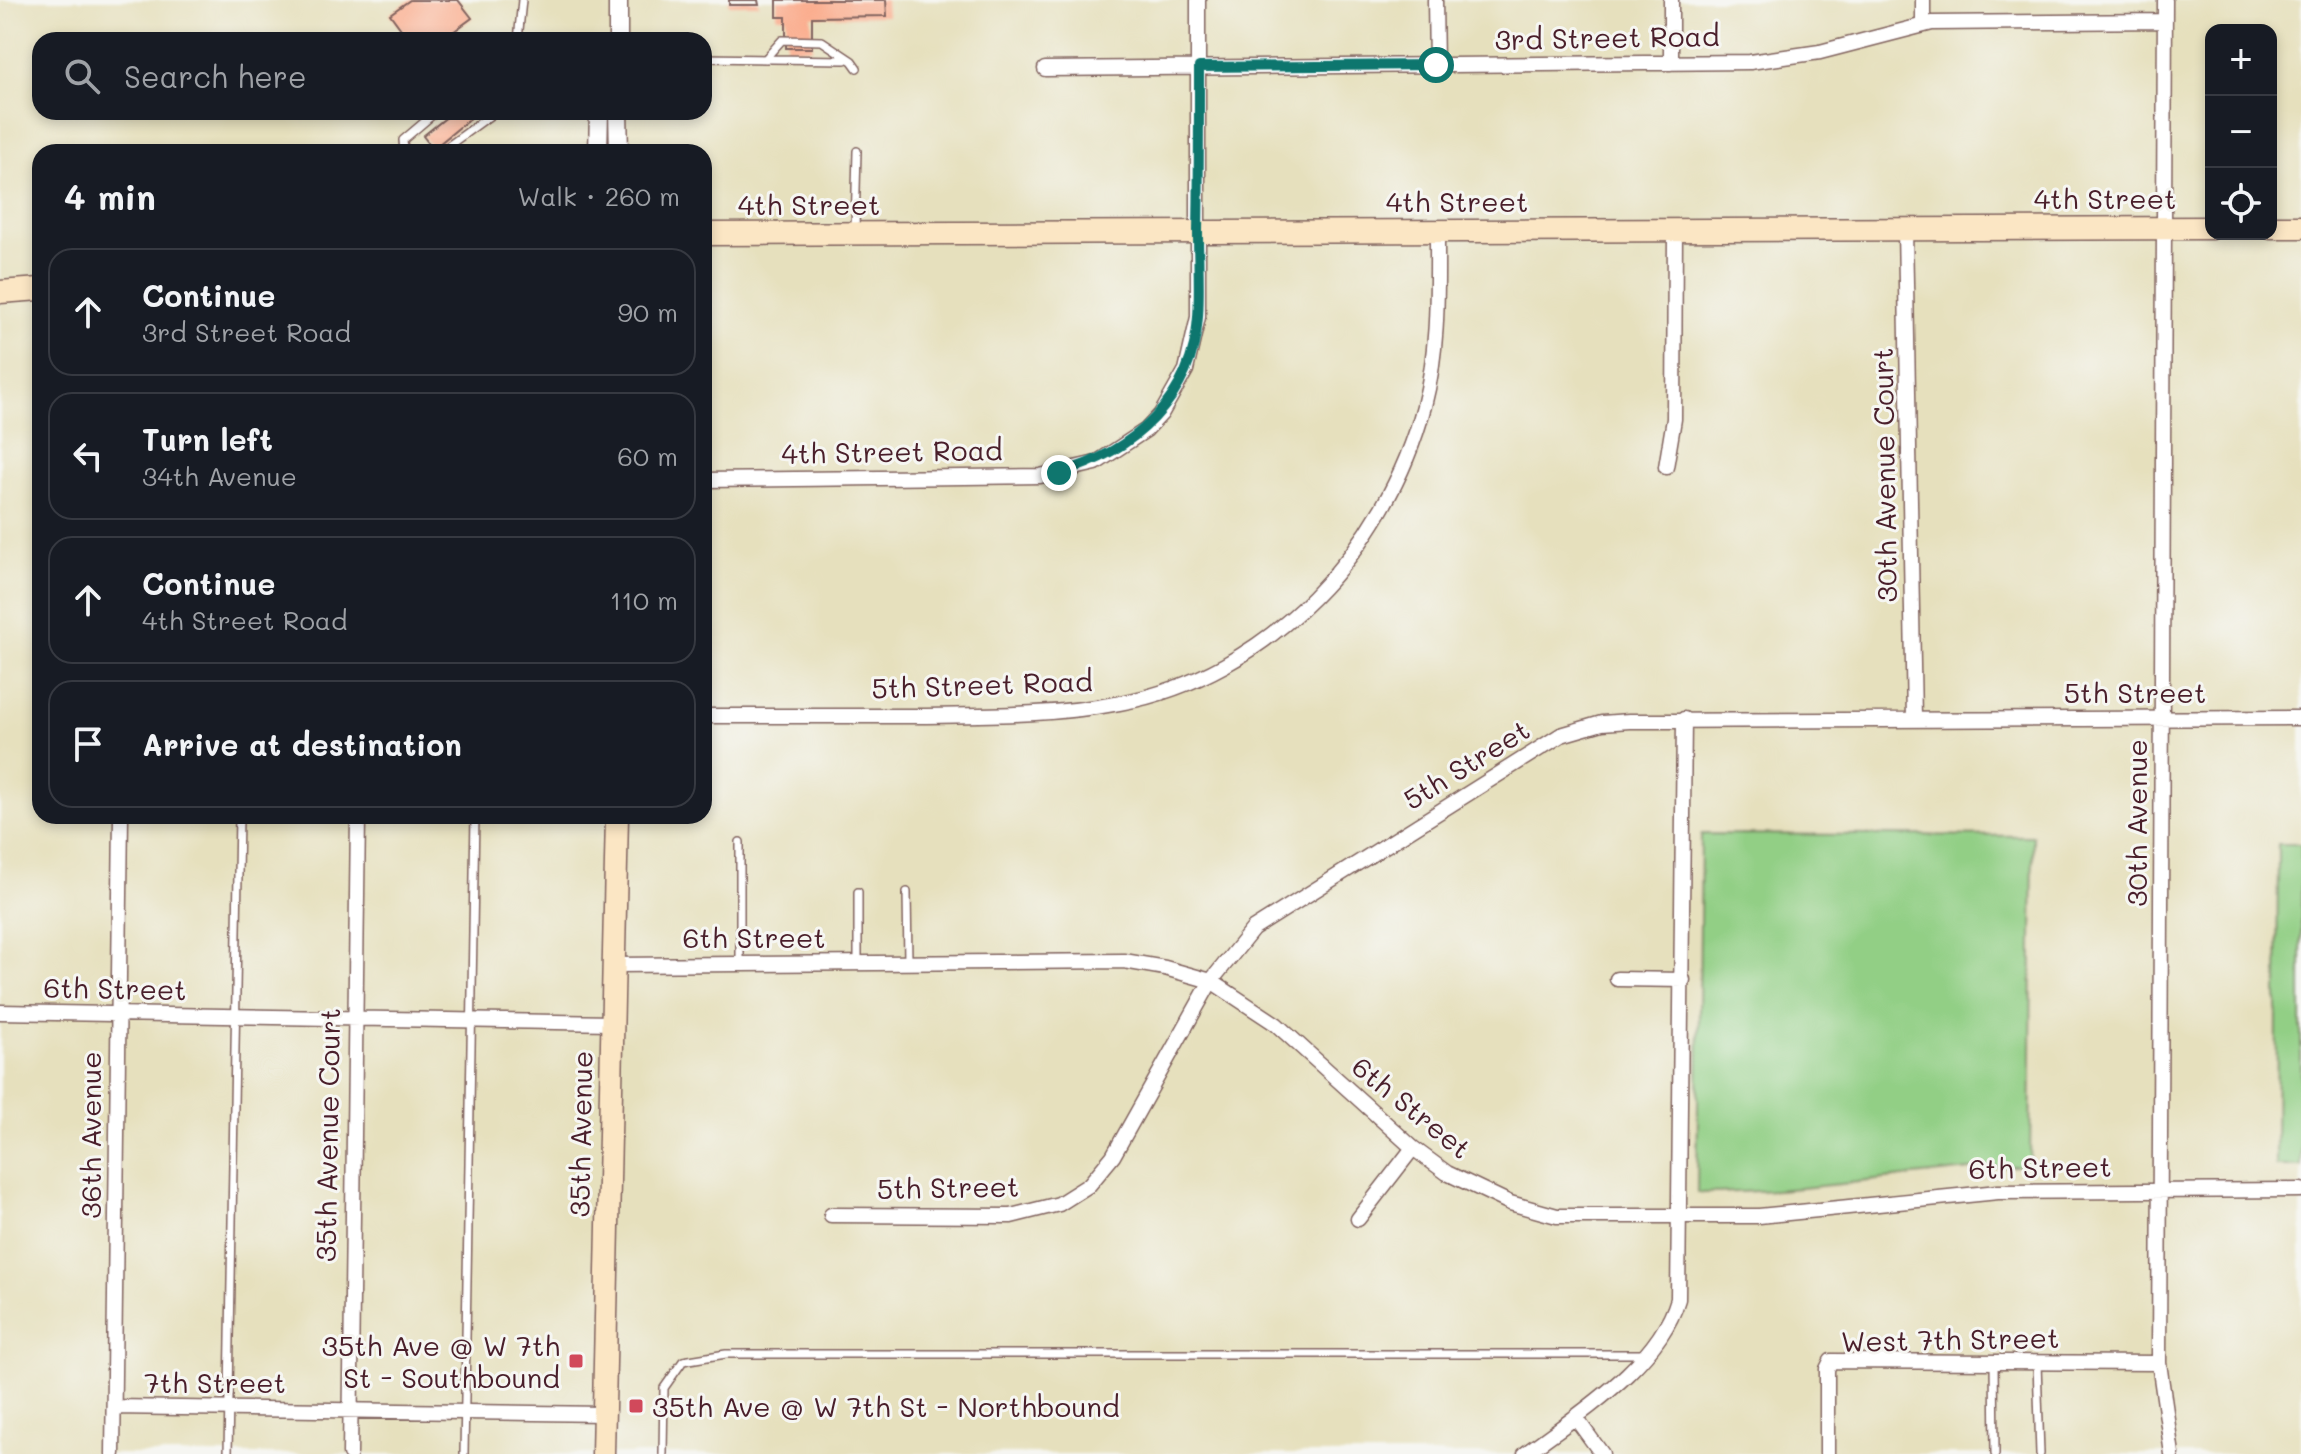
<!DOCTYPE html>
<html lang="en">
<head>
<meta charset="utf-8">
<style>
	body { margin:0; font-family:Mali,sans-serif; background:#242831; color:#f1f3f6 }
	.controls { position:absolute; right:24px; top:24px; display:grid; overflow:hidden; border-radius:16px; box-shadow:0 4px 12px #0003 }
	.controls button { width:72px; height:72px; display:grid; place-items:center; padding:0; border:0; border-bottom:2px solid #363941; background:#171b24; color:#f1f3f6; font:40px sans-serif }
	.stop { position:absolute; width:24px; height:24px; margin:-18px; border:6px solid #0f766e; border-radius:50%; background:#fff }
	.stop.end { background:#0f766e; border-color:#fff; box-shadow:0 2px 8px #0008 }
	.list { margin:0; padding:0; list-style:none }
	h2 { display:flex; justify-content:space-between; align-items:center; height:104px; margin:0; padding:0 32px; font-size:34px }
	h2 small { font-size:26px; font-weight:400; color:#9ea1a6 }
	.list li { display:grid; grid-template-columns:52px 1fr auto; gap:24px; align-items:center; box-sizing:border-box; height:128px; margin:0 16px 16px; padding:0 16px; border:2px solid #363941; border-radius:24px }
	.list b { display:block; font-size:30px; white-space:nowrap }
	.list p { margin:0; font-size:26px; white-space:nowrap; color:#9ea1a6 }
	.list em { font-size:26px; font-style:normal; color:#9ea1a6 }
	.icon { flex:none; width:44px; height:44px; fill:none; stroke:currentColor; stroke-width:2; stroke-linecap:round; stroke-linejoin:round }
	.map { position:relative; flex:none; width:2301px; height:1454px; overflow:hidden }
	.search { position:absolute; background:#171b24; box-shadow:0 4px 12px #0003; left:32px; top:32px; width:680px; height:88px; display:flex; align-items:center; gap:20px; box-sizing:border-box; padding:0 28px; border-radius:24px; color:#9ea1a6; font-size:30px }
	.panel { position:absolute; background:#171b24; box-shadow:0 4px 12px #0003; left:32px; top:144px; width:680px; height:680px; border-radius:24px }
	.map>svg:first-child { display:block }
</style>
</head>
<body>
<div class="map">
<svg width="2301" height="1454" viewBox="0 0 2301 1454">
	<rect width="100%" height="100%" fill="#f6f6f2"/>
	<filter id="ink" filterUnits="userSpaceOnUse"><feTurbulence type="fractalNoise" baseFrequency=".0125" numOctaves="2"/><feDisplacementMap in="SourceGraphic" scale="16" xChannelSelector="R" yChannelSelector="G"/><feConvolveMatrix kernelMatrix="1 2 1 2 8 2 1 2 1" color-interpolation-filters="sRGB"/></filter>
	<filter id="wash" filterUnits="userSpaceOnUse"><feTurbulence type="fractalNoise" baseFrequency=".006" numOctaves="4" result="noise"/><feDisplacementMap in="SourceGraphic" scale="32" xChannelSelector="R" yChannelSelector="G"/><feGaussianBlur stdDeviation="1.8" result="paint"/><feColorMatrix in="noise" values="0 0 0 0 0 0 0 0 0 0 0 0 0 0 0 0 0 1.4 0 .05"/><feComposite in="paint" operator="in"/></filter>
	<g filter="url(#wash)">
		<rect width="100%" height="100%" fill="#e6e0bd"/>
		<!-- green -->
		<path fill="#92cf85" stroke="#6e7758" stroke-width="2" d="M1701,834L2033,836L2030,1165C1919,1172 1809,1193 1697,1193Z
			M2278,844H2301V1166H2276Z"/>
		<g id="blocks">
			<!-- building -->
			<path fill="#fba988" d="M410,0H458L472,18L442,40H409L390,14Z
				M729,0H758L759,5H729Z
				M777,0H886L887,16L812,17V48H786V17H777Z
				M453,112H478L433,149L423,136Z"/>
		</g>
	</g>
	<g filter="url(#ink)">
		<use href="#blocks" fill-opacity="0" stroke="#81635e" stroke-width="2"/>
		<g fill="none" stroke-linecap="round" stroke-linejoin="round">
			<defs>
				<path id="service" d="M518,40L522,0
					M704,58L845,60
					M765,59L782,40L822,41L852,61L857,68
					M451,112L452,113
					M404,152L403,140L436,112
					M440,152L495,112
					M855,229L857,151
					M740,842V963
					M858,892V962
					M907,892L908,962
					M1994,1362L1995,1454
					M2037,1363L2040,1454
					M228,1454L239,816
					M464,1454L475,816
					M663,1454L664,1388L683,1361L726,1354H1645"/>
				<path id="minor" d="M1435,0L1436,65
					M1671,0V63
					M1923,0V25
					M2165,0L2159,1363L2172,1454
					M1045,69L1750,62L1820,52L1932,23L2165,21
					M1905,229L1914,719
					M1666,467L1674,419L1675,230
					M704,480L1040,476L1096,463L1146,430L1161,414L1186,370L1198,317V0
					M704,716C775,716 845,716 916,716C984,715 1053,716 1120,703C1268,676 1387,548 1424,406C1439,349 1437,289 1437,231
					M613,965L1124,961L1165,968L1211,981L1276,1024L1413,1148L1447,1173L1510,1203L1557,1216H1759L1998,1192L2301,1190
					M1617,979L1683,980
					M0,1012L612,1023
					M831,1215L1011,1216L1059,1204L1089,1185L1113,1156L1211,981L1253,929L1561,735L1602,723L1629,721L2301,718
					M1358,1219L1413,1148
					M114,1407L603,1414
					M1575,1417L1602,1454
					M113,1454L121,816
					M350,1454L358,816
					M1525,1454C1578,1414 1659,1365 1678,1299L1684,719
					M1827,1454V1369L1831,1361L2159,1363"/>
				<path id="tertiary" d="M618,0V40
					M618,112L619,152
					M598,152L599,112"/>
				<path id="secondary" d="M2271,227H2301
					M704,234L2211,228
					M0,292L40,289
					M603,1454L617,816"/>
			</defs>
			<!-- service casing -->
			<use href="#service" stroke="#81635e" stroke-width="10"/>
			<!-- minor casing -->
			<use href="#minor" stroke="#81635e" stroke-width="17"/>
			<!-- tertiary casing -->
			<use href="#tertiary" stroke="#81635e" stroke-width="21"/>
			<!-- secondary casing -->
			<use href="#secondary" stroke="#81635e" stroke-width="25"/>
			<!-- service -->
			<use href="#service" stroke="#fff" stroke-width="7"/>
			<!-- minor -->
			<use href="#minor" stroke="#fff" stroke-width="14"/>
			<!-- tertiary -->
			<use href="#tertiary" stroke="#fff" stroke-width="18"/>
			<!-- secondary -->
			<use href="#secondary" stroke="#fbe6c4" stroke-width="22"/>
		</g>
	</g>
	<g fill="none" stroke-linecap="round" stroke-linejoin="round" filter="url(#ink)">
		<!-- route -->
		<path stroke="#0f766e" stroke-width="10" d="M1059,473C1133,452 1193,399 1198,317C1200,289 1198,260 1198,232C1199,177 1199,122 1199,67L1436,65"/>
	</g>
	<!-- markers -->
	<g fill="#d1495b" stroke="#f6f6f2" stroke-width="3">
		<rect x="568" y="1353" width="16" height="16" rx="4"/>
		<rect x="628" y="1398" width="16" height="16" rx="4"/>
	</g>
	<g text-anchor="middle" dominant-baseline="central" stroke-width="6" stroke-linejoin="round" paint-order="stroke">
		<!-- street labels -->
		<g font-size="28" fill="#4a1f2b" stroke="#f6f6f2">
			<text transform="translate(1607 37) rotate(-1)">3rd Street Road</text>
			<text x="2105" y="198">4th Street</text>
			<text x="1457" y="201">4th Street</text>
			<text x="809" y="204">4th Street</text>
			<text transform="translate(892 451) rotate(-1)">4th Street Road</text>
			<text transform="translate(1884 475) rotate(-91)">30th Avenue Court</text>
			<text transform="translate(982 684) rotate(-2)">5th Street Road</text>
			<text x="2135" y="692">5th Street</text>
			<text transform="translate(1466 764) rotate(-32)">5th Street</text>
			<text transform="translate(2136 823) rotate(-90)">30th Avenue</text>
			<text x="754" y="937">6th Street</text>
			<text transform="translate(115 988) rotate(1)">6th Street</text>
			<text transform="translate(1412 1107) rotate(39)">6th Street</text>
			<text transform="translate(580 1134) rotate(-89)">35th Avenue</text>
			<text transform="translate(90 1135) rotate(-90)">36th Avenue</text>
			<text transform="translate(327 1135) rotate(-89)">35th Avenue Court</text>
			<text transform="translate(2040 1167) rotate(-1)">6th Street</text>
			<text transform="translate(948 1187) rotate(-1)">5th Street</text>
			<text transform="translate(1950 1339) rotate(-1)">West 7th Street</text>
			<text x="215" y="1382">7th Street</text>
		</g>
		<!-- poi labels -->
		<g font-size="28" fill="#4a1f2b" stroke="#f6f6f2" text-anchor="end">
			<text x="560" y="1345">35th Ave @ W 7th<tspan x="560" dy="32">St - Southbound</tspan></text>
			<text x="652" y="1406" text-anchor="start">35th Ave @ W 7th St - Northbound</text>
		</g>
	</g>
</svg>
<div class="controls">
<button>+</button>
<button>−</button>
<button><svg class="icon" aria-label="locate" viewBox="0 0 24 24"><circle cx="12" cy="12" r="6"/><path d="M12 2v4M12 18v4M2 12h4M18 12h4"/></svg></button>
</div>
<div class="stop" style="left:1436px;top:65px"></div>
<div class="stop end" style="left:1059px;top:473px"></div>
<div class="search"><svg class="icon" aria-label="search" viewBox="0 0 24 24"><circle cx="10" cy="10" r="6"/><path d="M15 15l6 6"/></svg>Search here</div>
<section class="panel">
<h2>4 min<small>Walk · 260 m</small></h2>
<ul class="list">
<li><svg class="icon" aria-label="ahead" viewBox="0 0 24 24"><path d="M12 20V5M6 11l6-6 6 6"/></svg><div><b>Continue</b><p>3rd Street Road</p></div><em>90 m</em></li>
<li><svg class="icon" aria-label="left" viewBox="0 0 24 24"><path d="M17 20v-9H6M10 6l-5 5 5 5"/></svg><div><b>Turn left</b><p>34th Avenue</p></div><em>60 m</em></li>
<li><svg class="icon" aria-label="ahead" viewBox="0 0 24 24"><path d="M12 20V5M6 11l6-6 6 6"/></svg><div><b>Continue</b><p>4th Street Road</p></div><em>110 m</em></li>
<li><svg class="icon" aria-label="arrive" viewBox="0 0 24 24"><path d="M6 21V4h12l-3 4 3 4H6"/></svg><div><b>Arrive at destination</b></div></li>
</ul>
</section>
</div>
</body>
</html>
